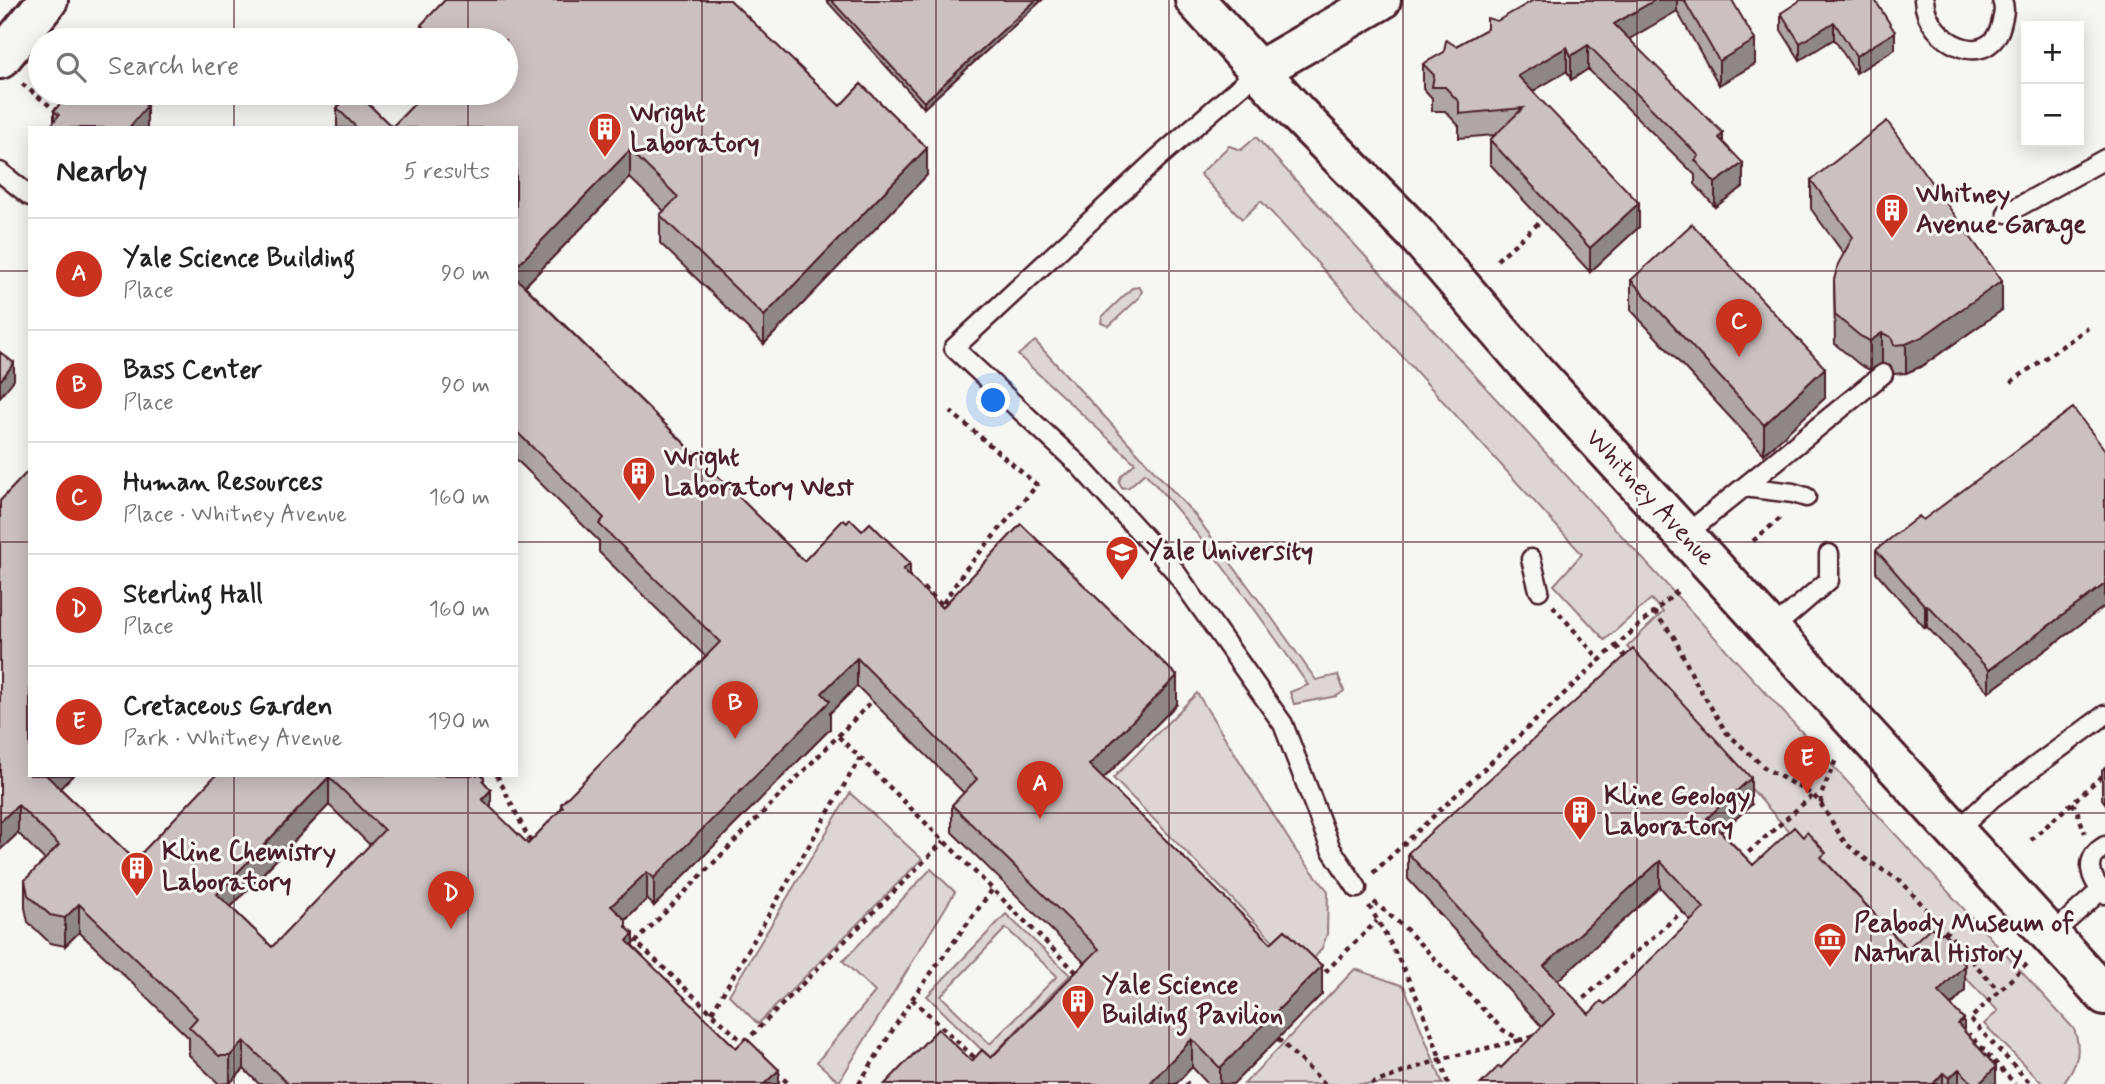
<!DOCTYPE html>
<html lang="en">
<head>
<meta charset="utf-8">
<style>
	body { margin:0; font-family:Mynerve,sans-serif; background:#f2f2f2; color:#222 }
	.controls { position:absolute; right:21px; top:21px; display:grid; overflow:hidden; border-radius:0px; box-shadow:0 4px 18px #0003 }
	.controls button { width:63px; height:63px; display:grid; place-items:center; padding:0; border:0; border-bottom:2px solid #e0e0e0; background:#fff; color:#222; font:35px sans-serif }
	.you { position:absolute; left:994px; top:401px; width:24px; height:24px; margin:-18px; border:5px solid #fff; border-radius:50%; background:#1a73e8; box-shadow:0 0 0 10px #1a73e833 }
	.badge { display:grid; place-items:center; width:46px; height:46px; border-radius:50%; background:#c8321e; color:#fff; font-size:23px; font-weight:700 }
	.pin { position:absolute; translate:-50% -58px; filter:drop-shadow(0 2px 4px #0008) }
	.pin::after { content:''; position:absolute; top:37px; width:24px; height:21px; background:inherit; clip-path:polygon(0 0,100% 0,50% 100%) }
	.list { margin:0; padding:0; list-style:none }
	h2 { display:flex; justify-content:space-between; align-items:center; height:91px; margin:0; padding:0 28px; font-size:30px }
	h2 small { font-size:23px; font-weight:400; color:#767676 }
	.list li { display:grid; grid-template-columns:46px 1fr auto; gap:21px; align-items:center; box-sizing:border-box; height:112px; padding:0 28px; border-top:2px solid #e0e0e0 }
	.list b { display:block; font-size:26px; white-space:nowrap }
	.list p { margin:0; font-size:23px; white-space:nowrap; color:#767676 }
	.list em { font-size:23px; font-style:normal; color:#767676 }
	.icon { flex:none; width:38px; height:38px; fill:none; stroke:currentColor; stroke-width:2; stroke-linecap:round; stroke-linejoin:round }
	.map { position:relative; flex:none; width:2105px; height:1084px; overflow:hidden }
	.search { position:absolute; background:#fff; box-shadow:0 4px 18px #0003; left:28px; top:28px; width:490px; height:77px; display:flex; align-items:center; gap:18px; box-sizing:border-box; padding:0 24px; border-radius:38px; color:#767676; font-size:26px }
	.panel { position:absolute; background:#fff; box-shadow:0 4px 18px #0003; left:28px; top:126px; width:490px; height:651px; border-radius:0px }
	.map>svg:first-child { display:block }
</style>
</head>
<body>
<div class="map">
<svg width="2105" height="1084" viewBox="0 0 2105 1084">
	<rect width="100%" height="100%" fill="#f6f6f2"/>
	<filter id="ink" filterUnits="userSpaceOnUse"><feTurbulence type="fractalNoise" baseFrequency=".0143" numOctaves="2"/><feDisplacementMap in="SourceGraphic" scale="14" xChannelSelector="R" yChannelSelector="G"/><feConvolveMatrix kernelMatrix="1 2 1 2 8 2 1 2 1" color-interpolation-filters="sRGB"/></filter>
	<g filter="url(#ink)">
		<!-- green -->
		<path fill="#ddd6d5" stroke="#947a80" stroke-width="2" fill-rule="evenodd" d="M1256,137L2074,1029C2082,1051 2077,1066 2063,1084H2043L1984,1024L1998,1011L1930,941L1905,964L1627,647L1663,612L1651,599L1605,640L1554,585L1582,554L1261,201L1242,219L1200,174L1229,146L1241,150Z
			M1139,287L1142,291L1139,298L1109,326L1101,323L1102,317L1132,288Z
			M1035,341L1194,514L1272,618L1316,680L1338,675L1344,691L1337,696L1294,704L1290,692L1308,685C1257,611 1205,539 1145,473L1129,487L1122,488L1119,482L1121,476L1135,463L1018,355Z
			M1197,693L1296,851L1328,891L1327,934L1322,948L1304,972L1113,778Z
			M850,793L922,859L758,1024L729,995Z
			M931,869L955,892L839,1082L817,1062L875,992L843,961Z
			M1006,914L1070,975L990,1058L927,996ZM1006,928L1057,976L990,1044L941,996Z
			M1355,969L1404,986L1443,1084H1244Z"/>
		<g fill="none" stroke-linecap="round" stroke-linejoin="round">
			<defs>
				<path id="lane" d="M1924,0C1926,42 1991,75 2002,21C2004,13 2005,8 2002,0
					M1258,71L1157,159L954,348L1079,465L1174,570L1283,724L1331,849L1357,888
					M0,172L30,196
					M2007,213L2105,159
					M1744,487L1793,493L1806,497
					M1685,535L1883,374
					M1531,559L1539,590
					M1771,630L1829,580V554
					M1956,832L1992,798L2105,715
					M2105,846C2083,859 2090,879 2105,894
					M2050,936L2101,890"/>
				<path id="secondary" d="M0,59L48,0
					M1258,71L1381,0"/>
				<path id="primary" d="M1195,0L1297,113L1415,233L1526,362L2105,995"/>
			</defs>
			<!-- lane casing -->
			<use href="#lane" stroke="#4a1f2b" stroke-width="23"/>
			<!-- secondary casing -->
			<use href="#secondary" stroke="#4a1f2b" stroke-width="44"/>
			<!-- primary casing -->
			<use href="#primary" stroke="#4a1f2b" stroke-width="44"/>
			<!-- path -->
			<path stroke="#4a1f2b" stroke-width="4.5" stroke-dasharray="5 5" stroke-linecap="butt" d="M22,84L59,113
				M1497,260L1542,220
				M2011,382L2088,328
				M1753,541L1783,516
				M923,588L942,604
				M1553,606L1600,660L1681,588
				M938,611L965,570L1037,485L951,412
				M1654,612L1674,637L1695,681L1726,732L1765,768L1813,795L1821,804L1845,843L1868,861L1901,881L1998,990
				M1616,646L1627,658
				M838,736L874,699
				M497,775L533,847
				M1821,803V795L1837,757
				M2072,803L2076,808L2085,833
				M2031,840L2105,773
				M1741,859L1813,795
				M1373,873L1600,660
				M1374,902L1404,927L1503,1030L1521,1040L1537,1036
				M1369,906C1403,962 1430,1021 1448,1084
				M2027,964L1970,1019L2031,1084
				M1318,979L1377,921
				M912,999L977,1060
				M1576,1005L1685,909
				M712,1012L860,758
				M1967,1038L1970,1035L2015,1084
				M1278,1039L1325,1084
				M745,1042L944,841
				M746,1045L636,942L838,736L1079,975
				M776,1072L789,1084
				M1179,1075L1188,1084
				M859,1084L912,999L992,890
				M1371,1084L1441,1059L1521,1040"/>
			<!-- lane -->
			<use href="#lane" stroke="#f6f6f2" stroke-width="18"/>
			<!-- secondary -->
			<use href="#secondary" stroke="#f6f6f2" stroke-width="38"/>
			<!-- primary -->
			<use href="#primary" stroke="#f6f6f2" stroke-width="38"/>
		</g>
		<!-- wall -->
		<path fill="#afa6a5" stroke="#4a1f2b" stroke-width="2" fill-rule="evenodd" d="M445,0H730L840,106L861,84L927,148V175L764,344L660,243V215L664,211L630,178L525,286L804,561L843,520L847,523L850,519L862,531L870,523L910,563V578L942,608L1021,524L1177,676V704L1103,779L1271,943L1285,930L1322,966V994L1233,1084H1208L1192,1067L1176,1084H885L938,1029L972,1061L982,1050L991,1058L1085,963L952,832V805L964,793L857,686L830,713V729L654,906L647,899L626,920V927L633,934V947L736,1048L746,1038L779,1070V1084H259L244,1069L230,1083L219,1084L189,1055V1038L79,932L65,946L50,943L28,922L25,908V880L45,860L18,833L0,850V501L30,469V775H73L60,788L135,860L216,775H482L484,777V782L491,790V808L528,844L561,809V804L706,657L599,552V541L516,459V128H337V108L351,93H357L392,127L425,93H506V40H421V25ZM329,805L370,845L272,947L231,907Z
			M826,0H1042L924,108Z
			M1534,0H1732L1755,64L1719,85L1677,11L1629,39L1723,143L1743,187L1715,207L1695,184V175L1588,69L1571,80L1567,71L1533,91L1639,227L1590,272L1490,164V140L1495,135L1459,138V126L1445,111H1432V98L1423,88V64L1487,29Z
			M1781,13L1895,32V49L1856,73L1834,39L1800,60L1781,30Z
			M65,93H135V97L147,128L54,121V111L65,98Z
			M1811,180L2002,310L1922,366L1906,373L1894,374L1891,366L1882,363L1870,370L1860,365L1835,344L1834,280L1844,254L1811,209Z
			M1631,280L1825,398L1764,454L1631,310Z
			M2105,450V606L1989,692L1927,627L1925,628L1876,572V550L1923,520Z
			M2105,767V803L2102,799V770Z
			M1751,805L1721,832L1753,865L1826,862L1907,949L1961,959L1965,991L1951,1006L1964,1030L1996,1084H1481L1501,1068L1542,1027L1408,879V853ZM1660,887L1691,921L1605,1004L1589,1014L1557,981Z"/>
		<!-- shaded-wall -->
		<path fill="#8f8786" stroke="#4a1f2b" stroke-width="2" d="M1036,0H1042L924,108V102Z
			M1655,0H1677V11L1614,48V24Z
			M1834,22V39L1800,60V43Z
			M1895,32V49L1856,73V56Z
			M1755,40V64L1719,85V61Z
			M1588,45V69L1571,80V56Z
			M1567,47V71L1518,100V76Z
			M147,106V128H129Z
			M1723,133V157L1719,138Z
			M927,148V175L764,344V316Z
			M630,150V178L516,295V267Z
			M1743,163V187L1715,207V183Z
			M1639,203V227L1590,272V248Z
			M2002,281V310L1922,366L1906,373V344Z
			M1882,333V363L1870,370V341Z
			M14,363V380L0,397V381Z
			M1825,368V398L1764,454V425Z
			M910,563V591L903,570Z
			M2105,584V606L1989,692V670Z
			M1927,605V627L1925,628V606Z
			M857,658V686L830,713V729L654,906V878L822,693Z
			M1177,676V704L1089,793V765Z
			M46,775H73L46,803Z
			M329,777V805L217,921V894Z
			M484,777V798L491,790V818L482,799Z
			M1751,778V805L1707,844V818Z
			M18,805V833L0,850V822Z
			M1660,861V887L1544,993V966Z
			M647,872V899L611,934V906Z
			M79,904V932L65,946V918Z
			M633,934V962L627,941Z
			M1961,951V969L1965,965V991L1938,1018V992L1957,955Z
			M1322,966V994L1233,1084H1220V1068Z
			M1964,1019V1046L1958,1024Z
			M1192,1039V1067L1176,1084H1149Z
			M244,1041V1069L230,1083V1056Z
			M1996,1067V1084H1979Z
			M1959,1069V1084H1949V1078Z
			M779,1070V1084H764Z
			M1943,1073V1084H1933Z"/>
		<!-- building -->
		<path fill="#ccc1c0" stroke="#4a1f2b" stroke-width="2" fill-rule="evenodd" d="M445,0H730L840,106L861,84L927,148L764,316L660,215L678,197L630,150L516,267V128H357L337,108L351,93H357L392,127L425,93H506V40H437L421,25Z
			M831,0H1036L924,102Z
			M1534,0H1655L1614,24L1723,133L1719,138L1743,163L1715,183L1695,160L1699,156L1588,45L1571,56L1567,47L1518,76L1639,203L1590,248L1490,140L1523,108L1459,114V102L1445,87H1432L1434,75L1423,64L1444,52L1446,40L1456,46L1487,29V18L1497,21Z
			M1684,0H1732L1755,40L1719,61Z
			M1801,0H1875L1895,32L1856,56L1834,22L1800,43L1781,13Z
			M69,93H130L147,106L129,128H49L59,115L54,111Z
			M1887,121L2002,281L1922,337L1906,344L1894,345L1891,337L1882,333L1870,341L1860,336L1835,315L1834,280L1838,264L1853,237L1811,180Z
			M1692,224L1825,368L1764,425L1631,280Z
			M516,278L804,561L843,520L847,523L850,519L862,531L870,523L910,563L903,570L942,608L1021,524L1177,676L1089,765L1271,943L1285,930L1322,966L1220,1068L1192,1039L1149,1084H885L938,1029L972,1061L982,1050L991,1058L1099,949L952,805L977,779L857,658L822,693L830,701L654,878L647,872L611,906L626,920V927L633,934L627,941L736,1048L746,1038L779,1070L764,1084H288L244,1041L230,1056H219L189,1027L197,1018L79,904L65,918L50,915L28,895L25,880L59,845L18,805L0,822V501L30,469V775H46L135,860L216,775H482L484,777L483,781L491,790L482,799L528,844L563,807L561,804L720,642L599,524L604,518L516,431ZM329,777L384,830L272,947L217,894Z
			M0,352L14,363L0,381Z
			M2073,408L2105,450V584L1989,670L1927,605L1925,606L1876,550L1919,516L1923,520Z
			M1633,649L1751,778L1707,818L1753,865L1794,827L1803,837L1807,832L1826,853L1821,857L1907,949L1931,927L1939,935L1943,932L1961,951L1957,955L1965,965L1938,992L1964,1019L1958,1024L1996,1067L1979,1084H1973L1959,1069L1949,1078L1943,1073L1933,1084H1481L1499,1066L1501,1068L1554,1014L1408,853ZM1660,861L1704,908L1605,1004L1601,1001L1589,1014L1544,966Z"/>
	</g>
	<!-- grid -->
	<path fill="none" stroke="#4a1f2b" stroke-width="2" stroke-opacity="0.55" d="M234,0V40M468,0V40M702,0V1084M936,0V1084M1169,0V1084M1403,0V1084M1637,0V1084M1871,0V1084M234,93V128M468,93V128M0,271H30M516,271H2105M0,542H30M516,542H2105M234,775V1084M468,775V1084M0,813H2105"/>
	<!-- icons -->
	<defs>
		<symbol id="building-pin" viewBox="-11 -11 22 30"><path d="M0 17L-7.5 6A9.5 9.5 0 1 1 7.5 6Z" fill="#c8321e" stroke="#f6f6f2"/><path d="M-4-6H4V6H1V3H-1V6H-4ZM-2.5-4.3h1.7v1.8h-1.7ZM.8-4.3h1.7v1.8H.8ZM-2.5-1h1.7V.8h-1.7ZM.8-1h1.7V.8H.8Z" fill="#fff"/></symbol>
		<symbol id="university-pin" viewBox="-11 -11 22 30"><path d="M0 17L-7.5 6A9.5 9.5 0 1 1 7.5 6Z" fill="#c8321e" stroke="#f6f6f2"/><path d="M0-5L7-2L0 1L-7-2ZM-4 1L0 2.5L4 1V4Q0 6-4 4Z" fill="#fff"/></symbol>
		<symbol id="museum-pin" viewBox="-11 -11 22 30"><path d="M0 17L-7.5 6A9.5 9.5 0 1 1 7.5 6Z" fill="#c8321e" stroke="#f6f6f2"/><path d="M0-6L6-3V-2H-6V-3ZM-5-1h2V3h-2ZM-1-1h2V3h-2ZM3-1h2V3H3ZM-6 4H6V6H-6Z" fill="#fff"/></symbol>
	</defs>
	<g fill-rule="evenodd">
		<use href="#building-pin" x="586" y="110" width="38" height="52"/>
		<use href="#building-pin" x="1873" y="191" width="38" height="52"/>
		<use href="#building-pin" x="620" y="454" width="38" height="52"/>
		<use href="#university-pin" x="1103" y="533" width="38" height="52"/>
		<use href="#building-pin" x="1561" y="793" width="38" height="52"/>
		<use href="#building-pin" x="118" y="849" width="38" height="52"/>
		<use href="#museum-pin" x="1811" y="920" width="38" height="52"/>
		<use href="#building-pin" x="1059" y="982" width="38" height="52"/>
	</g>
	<g text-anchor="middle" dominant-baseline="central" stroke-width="6" stroke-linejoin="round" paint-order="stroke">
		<!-- poi labels -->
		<g font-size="26" font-weight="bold" fill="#4a1f2b" stroke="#f6f6f2" text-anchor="start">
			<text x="630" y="114">Wright<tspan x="630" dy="30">Laboratory</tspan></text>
			<text x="1916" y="195">Whitney<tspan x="1916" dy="30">Avenue Garage</tspan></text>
			<text x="664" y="458">Wright<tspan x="664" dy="30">Laboratory West</tspan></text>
			<text x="1146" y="552">Yale University</text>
			<text x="1604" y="797">Kline Geology<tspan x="1604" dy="30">Laboratory</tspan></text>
			<text x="162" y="853">Kline Chemistry<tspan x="162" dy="30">Laboratory</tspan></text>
			<text x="1854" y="924">Peabody Museum of<tspan x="1854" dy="30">Natural History</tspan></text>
			<text x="1102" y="986">Yale Science<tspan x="1102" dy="30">Building Pavilion</tspan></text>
		</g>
		<!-- street labels -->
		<g font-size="26" fill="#4a1f2b" stroke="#f6f6f2">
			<text transform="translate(1650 498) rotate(47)">Whitney Avenue</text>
		</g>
	</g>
</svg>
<div class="controls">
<button>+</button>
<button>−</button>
</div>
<div class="you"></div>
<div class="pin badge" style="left:1040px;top:819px">A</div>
<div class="pin badge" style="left:735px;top:739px">B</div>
<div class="pin badge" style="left:1739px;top:357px">C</div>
<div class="pin badge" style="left:451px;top:929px">D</div>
<div class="pin badge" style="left:1807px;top:794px">E</div>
<div class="search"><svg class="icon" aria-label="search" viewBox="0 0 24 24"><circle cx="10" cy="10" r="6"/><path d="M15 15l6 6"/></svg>Search here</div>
<section class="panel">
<h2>Nearby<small>5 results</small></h2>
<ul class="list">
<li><span class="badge">A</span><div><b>Yale Science Building</b><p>Place</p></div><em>90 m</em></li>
<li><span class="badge">B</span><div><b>Bass Center</b><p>Place</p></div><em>90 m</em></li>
<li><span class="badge">C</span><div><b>Human Resources</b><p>Place · Whitney Avenue</p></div><em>160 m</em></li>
<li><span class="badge">D</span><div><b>Sterling Hall</b><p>Place</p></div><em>160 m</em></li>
<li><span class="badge">E</span><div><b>Cretaceous Garden</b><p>Park · Whitney Avenue</p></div><em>190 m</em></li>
</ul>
</section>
</div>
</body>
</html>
